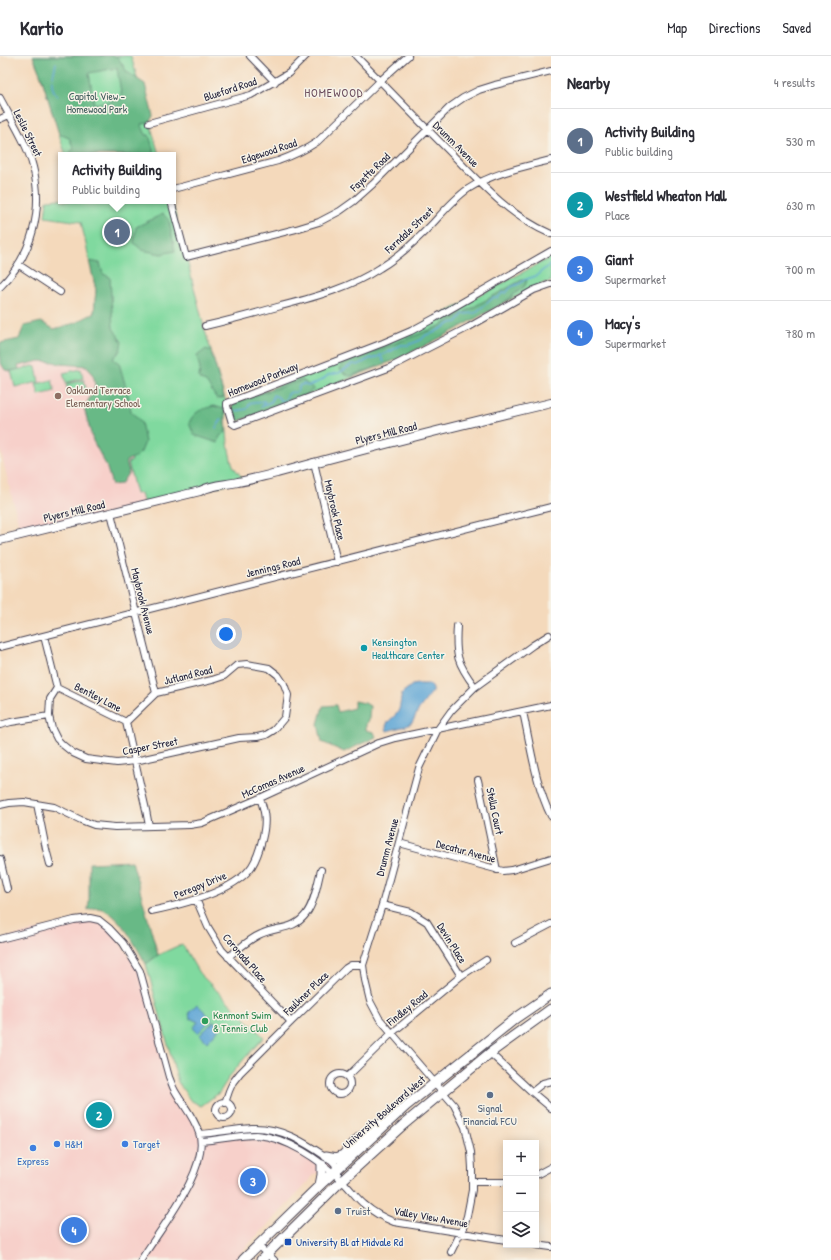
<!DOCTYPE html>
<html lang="en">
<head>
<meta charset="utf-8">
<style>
	body { margin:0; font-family:"Patrick Hand",sans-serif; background:#f2f2f3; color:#2b2b33 }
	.controls { position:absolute; right:12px; bottom:12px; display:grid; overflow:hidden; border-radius:0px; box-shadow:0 2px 10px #0003 }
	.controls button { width:36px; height:36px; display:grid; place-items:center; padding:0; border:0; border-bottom:1px solid #e1e1e2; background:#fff; color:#2b2b33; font:20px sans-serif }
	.you { position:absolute; left:226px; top:578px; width:14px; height:14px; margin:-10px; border:3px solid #fff; border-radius:50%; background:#1a73e8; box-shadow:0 0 0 6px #1a73e833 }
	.badge { display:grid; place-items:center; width:26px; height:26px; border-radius:50%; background:#b5179e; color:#fff; font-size:13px; font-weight:700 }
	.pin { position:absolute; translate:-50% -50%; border:2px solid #fff; box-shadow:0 1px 4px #0006 }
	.popup { position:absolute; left:58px; top:96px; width:118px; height:52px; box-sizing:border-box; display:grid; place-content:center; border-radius:0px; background:#fff; filter:drop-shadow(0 1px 3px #0005); font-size:13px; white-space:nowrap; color:#7c7c81 }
	.popup b { font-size:15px; color:#2b2b33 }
	.popup::after { content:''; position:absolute; left:50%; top:100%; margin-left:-8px; border:8px solid transparent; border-top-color:#fff }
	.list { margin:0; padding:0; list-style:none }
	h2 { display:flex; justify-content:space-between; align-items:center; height:52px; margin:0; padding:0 16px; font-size:17px }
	h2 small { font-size:13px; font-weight:400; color:#7c7c81 }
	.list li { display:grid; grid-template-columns:26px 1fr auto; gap:12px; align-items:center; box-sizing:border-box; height:64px; padding:0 16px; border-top:1px solid #e1e1e2 }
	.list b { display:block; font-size:15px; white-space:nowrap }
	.list p { margin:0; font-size:13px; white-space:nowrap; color:#7c7c81 }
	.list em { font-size:13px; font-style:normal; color:#7c7c81 }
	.icon { flex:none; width:22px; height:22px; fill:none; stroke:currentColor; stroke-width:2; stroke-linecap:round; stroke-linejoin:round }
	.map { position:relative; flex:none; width:551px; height:1204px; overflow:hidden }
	header { display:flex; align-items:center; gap:24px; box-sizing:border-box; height:56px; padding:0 20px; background:#fff; border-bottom:1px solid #e1e1e2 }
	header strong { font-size:19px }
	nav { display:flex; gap:22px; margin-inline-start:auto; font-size:14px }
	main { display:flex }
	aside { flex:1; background:#fff }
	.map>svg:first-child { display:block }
</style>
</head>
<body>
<header>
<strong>Kartio</strong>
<nav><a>Map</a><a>Directions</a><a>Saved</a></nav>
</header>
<main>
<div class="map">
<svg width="551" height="1204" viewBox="0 0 551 1204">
	<rect width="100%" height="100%" fill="#f7f3e8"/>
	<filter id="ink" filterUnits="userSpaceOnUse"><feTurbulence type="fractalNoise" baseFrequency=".025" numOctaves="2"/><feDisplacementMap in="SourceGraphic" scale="8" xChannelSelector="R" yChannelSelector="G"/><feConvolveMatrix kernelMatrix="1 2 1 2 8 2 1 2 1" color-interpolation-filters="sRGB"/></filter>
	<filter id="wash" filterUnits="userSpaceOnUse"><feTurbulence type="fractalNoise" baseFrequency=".012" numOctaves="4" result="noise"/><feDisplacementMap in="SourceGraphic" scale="16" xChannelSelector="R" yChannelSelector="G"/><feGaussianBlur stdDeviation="0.9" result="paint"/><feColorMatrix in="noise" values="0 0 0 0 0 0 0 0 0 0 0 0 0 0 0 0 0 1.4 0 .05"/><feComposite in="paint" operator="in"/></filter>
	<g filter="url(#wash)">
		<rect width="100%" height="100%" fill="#f4d9bb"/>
		<!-- built -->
		<path fill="#f7d0ca" d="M94,257L144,449L21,478L0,392V288L35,281L50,273L75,267Z
			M90,862L109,872L140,915L169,1021L200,1078L253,1072L292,1080L335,1108L325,1116H318L312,1120L304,1131L264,1173H263L234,1204H0V883Z"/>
		<!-- green -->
		<path fill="#80d99f" stroke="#517e6d" d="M33,0H131L159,99H66C64,92 60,85 59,78L41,20Z
			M61,143V145H172L204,271L226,346C226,361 227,399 234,411C237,416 241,420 245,424L144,449L141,437L136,438L128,406L132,405L94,257L96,234L81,166L45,161L47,144Z
			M551,201V226L543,227L502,248L525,230L522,224L438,271L351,304L341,309L351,320L378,311L301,342L235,346L376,292L503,227Z
			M33,310L36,311L39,326L15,331L11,315Z
			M81,313L83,322L66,327L63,317Z
			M52,324L55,335L39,339L36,328Z
			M84,324L86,334L69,338L66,328Z
			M182,888L199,917L264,981L244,1003L230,1020L219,1037L201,1050L190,1044L178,1026L146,908L158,899Z"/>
		<!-- forest -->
		<path fill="#68b986" stroke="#456e60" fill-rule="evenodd" d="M33,0H117L127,16L145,28L153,60L149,67L141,68L146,79H149L155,99H72L70,96L74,93L69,82L59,78L41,20ZM117,12L122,43L94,48L89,17Z
			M163,158L169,164L175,195L161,198L142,194L134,187L136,171Z
			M89,205L100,207L103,218L110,221L113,272L122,286L120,295L113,303L119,307L129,342L131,355L141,366L145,386L141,396L137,400L126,405L129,416L121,428L112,429L106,409L93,385L84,352C94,333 101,329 87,310L60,308L54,306L40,305L18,310L19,313L11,315L5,314L0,306V287L19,283L24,270L41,266L54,273L75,267L94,257L96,234Z
			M522,224H527L525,230L502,248L448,278L396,304L351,320L346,319L340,313L341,309L351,304L438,271Z
			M206,293L211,295L224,341L217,343L206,326L200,324L199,321L200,313L197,300Z
			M302,324L314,333L301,342L239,365L234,364C232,356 229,353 235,346Z
			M214,350L224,353L226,376L220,380L218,387L194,379L189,367C194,355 202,353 214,350Z
			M354,645L365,647L370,650L369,663L366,668V674L374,676L376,681L344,696L322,686L318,668L323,650L336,649L338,656L354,652Z
			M132,805L158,899L146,908C136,891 119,854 97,852C94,852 91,853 88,854L89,844V807Z"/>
		<!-- water -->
		<path fill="#5ea6d5" stroke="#406488" d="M417,628H429L433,632L432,636L419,653L412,667L406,670L387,675C383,666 393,663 397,657C401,652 400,643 402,637L412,629Z
			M197,948L212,963L198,977L193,972L198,966L190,962L189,956Z
			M214,965L220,972L207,986L200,979Z"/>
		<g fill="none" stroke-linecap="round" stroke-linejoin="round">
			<!-- stream -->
			<path stroke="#5ea6d5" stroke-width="1.5" d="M56,7C54,19 47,30 58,40
				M380,299L384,306
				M235,355L247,353L250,347L253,346L257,347L263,345L265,346L261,351L272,345L273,339L278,341L281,345L285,344C290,336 287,336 297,336L299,330L303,328L308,330C314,328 323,325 328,319L339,317L353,308L358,309L371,302L373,303L391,295L401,289H408L421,284L426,279L433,277L451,267L457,266L463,258L475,257L493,242H498C500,239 502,236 506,237L511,231L521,227L524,224L536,220L549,209L551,211
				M216,372L222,363"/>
		</g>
	</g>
	<g filter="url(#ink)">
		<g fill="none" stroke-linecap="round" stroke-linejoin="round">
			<defs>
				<path id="street" d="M250,0L275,26
					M356,0C386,31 417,63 448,94C479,126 509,160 551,178
					M0,42C11,63 27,87 33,111C44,154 32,200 0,231
					M0,63L9,59
					M149,67L251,39L289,17L306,0
					M173,133L278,105C292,100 305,94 317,86L380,25L408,0
					M171,145L186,201L296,173L319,166L340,155L354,145L373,128L450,51L463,42L479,34L495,29L551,15
					M551,195L435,262L411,275L383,287L227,347V350L232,367L235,369L391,311L469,271L534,234L551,228
					M19,209L60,236
					M205,270C230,264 256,257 281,250C315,241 350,232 380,212C400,200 417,184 433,167C444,155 455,142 468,133C493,117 523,111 551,104
					M314,406L337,506
					M111,457L156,637
					M457,570C455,599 457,607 475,631
					M44,580L57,632L126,666
					M0,591L551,451
					M57,632L50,643L49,660L52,673L57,683L63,689L73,697L86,703L117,707L135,705L239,682L257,681L266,679L274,674L285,661L288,639L284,628L278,619L269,612L247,608L237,609L224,620L212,624L156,637L126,666
					M523,656C530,687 536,731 551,760
					M126,666L146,754L149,770
					M0,669L11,666L49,660
					M478,724L497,814
					M37,748L46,793L50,808
					M0,749L9,747L24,746L54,751L81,764L94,769L115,771L190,769L202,767L260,742L379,687L395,682L551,649
					M399,787L503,815L512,814L551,802
					M0,803L7,833
					M196,843L208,871L222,894L291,966
					M382,849L411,856L427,866L461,920
					M151,855C180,849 235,836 252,810C257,802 260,792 262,784C266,768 266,758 260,742
					M0,883L74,864L90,862L99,864L109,872L123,887L140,915L169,1021C171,1025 172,1030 175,1035C183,1049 194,1061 199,1077C211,1112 159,1174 141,1204
					M515,887L551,868
					M228,901C239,893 249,883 261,878C278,870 293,875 306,858C315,846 317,828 321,814
					M490,997L532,1036L551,1052
					M330 1028a10 10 0 1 1 20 0a10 10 0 1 1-20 0Z
					M347,1021L392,977L461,920L486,904
					M532,1036L543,1027L551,1025
					M216 1054a8 8 0 1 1 16 0a8 8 0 1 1-16 0Z
					M225,1047L229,1035L233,1026L240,1017L291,966L346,912L351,909H363
					M200,1078C217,1077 234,1073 252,1072C283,1071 307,1088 331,1104L335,1108L338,1117
					M201,1085C219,1084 238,1079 256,1079C287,1081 320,1104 342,1125C350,1132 356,1142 365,1149C374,1157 384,1162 394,1166L506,1184
					M536,1119L551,1111
					M472,1126H506
					M257,1189L274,1204
					M536,1189L551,1191
					M451,1196L463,1172L467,1160L472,1134V1112L471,1096L465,1071L454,1049L379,962L370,945L365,924L363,909L382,849L419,712L438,673L451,655L475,631L533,589L549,579"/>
				<path id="secondary" d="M0,484L200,435C213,428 225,429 238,426C251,424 264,420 277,417C368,392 459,369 551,347"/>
				<path id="primary" d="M326,1100L337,1102L343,1099L359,1082L382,1067
					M320,1129L322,1119V1109
					M243,1204L320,1129L406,1050L516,962L551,938
					M261,1204L336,1130L403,1069L490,997L551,953"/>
			</defs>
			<!-- street casing -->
			<use href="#street" stroke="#423d4e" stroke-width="8"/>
			<!-- secondary casing -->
			<use href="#secondary" stroke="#423d4e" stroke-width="10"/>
			<!-- primary casing -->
			<use href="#primary" stroke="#423d4e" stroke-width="11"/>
			<!-- street -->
			<use href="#street" stroke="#fff" stroke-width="6"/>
			<!-- secondary -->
			<use href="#secondary" stroke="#fff" stroke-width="8"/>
			<!-- primary -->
			<use href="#primary" stroke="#fff" stroke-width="9"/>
		</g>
	</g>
	<!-- markers -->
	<circle fill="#8d6e63" stroke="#f7f3e8" stroke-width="1.5" cx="58" cy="340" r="4"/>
	<circle fill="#0f9aa8" stroke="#f7f3e8" stroke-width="1.5" cx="364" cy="592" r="4"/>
	<circle fill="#2e9e5b" stroke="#f7f3e8" stroke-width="1.5" cx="205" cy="965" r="4"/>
	<g fill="#5c6f8a" stroke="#f7f3e8" stroke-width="1.5">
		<circle cx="490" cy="1039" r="4"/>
		<circle cx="338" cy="1155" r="4"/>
	</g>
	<g fill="#3f7fe0" stroke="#f7f3e8" stroke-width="1.5">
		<circle cx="57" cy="1088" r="4"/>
		<circle cx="125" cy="1088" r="4"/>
		<circle cx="33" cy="1092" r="4"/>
	</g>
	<rect fill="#1a4fb4" stroke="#f7f3e8" stroke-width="1.5" x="284" y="1182" width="8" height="8" rx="2"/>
	<g text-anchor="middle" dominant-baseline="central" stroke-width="3" stroke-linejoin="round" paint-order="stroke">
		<!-- street labels -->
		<g font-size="11" fill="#22223b" stroke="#f7f3e8">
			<text transform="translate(230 33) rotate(-18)">Blueford Road</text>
			<text transform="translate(28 77) rotate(64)">Leslie Street</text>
			<text transform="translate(456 88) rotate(45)">Drumm Avenue</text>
			<text transform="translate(269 95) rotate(-18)">Edgewood Road</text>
			<text transform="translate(370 116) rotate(-44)">Fayette Road</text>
			<text transform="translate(409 174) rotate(-43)">Ferndale Street</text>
			<text transform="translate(263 323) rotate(-22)">Homewood Parkway</text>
			<text transform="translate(386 377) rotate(-14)">Plyers Mill Road</text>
			<text transform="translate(335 454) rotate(77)">Maybrook Place</text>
			<text transform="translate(74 455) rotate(-13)">Plyers Mill Road</text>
			<text transform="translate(273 511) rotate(-14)">Jennings Road</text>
			<text transform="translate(143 545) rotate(76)">Maybrook Avenue</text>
			<text transform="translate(188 619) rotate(-14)">Jutland Road</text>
			<text transform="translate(98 641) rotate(27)">Bentley Lane</text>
			<text transform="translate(150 690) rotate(-11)">Casper Street</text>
			<text transform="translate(273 725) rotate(-24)">McComas Avenue</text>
			<text transform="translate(495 755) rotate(78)">Stella Court</text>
			<text transform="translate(387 791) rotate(-75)">Drumm Avenue</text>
			<text transform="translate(466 795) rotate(15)">Decatur Avenue</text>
			<text transform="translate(200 829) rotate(-22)">Peregoy Drive</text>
			<text transform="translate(452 887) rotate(58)">Devin Place</text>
			<text transform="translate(245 902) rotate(49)">Coronada Place</text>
			<text transform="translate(306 937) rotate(-44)">Faulkner Place</text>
			<text transform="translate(407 952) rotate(-39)">Findley Road</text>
			<text transform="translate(384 1056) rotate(-41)">University Boulevard West</text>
			<text transform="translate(431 1161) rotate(10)">Valley View Avenue</text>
		</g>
		<!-- park labels -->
		<g font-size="11" fill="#3e5959" stroke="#f7f3e8">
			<text x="97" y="40">Capitol View –<tspan x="97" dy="13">Homewood Park</tspan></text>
		</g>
		<!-- education labels -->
		<g font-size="11" fill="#785e54" stroke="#f7f3e8" text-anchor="start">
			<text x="66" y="334">Oakland Terrace<tspan x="66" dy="13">Elementary School</tspan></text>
		</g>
		<!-- culture labels -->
		<g font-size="11" fill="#0d838f" stroke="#f7f3e8" text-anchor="start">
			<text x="372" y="586">Kensington<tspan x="372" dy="13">Healthcare Center</tspan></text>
		</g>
		<!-- leisure labels -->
		<g font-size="11" fill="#27864d" stroke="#f7f3e8" text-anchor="start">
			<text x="213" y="959">Kenmont Swim<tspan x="213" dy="13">&amp; Tennis Club</tspan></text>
		</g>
		<!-- service labels -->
		<g font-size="11" fill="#4e5e75" stroke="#f7f3e8">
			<text x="490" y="1052">Signal<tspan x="490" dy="13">Financial FCU</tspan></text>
			<text x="346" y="1155" text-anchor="start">Truist</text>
		</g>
		<!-- shop labels -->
		<g font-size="11" fill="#366cbe" stroke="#f7f3e8" text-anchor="start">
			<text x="65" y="1088">H&amp;M</text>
			<text x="133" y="1088">Target</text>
			<text x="33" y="1105" text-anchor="middle">Express</text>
		</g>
		<!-- transit labels -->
		<g font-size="11" fill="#164399" stroke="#f7f3e8" text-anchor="start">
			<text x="296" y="1186">University Bl at Midvale Rd</text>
		</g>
		<!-- neighbourhood labels -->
		<g font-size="12" letter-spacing="1" fill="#6a4c5c" stroke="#f7f3e8">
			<text x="334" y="36">HOMEWOOD</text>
		</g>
	</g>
</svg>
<div class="controls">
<button>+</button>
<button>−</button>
<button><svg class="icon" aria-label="layers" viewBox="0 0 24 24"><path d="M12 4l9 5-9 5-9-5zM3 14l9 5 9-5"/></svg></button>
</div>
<div class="you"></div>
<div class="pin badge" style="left:117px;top:176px;background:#5c6f8a">1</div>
<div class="popup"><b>Activity Building</b>Public building</div>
<div class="pin badge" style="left:99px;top:1059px;background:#0f9aa8">2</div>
<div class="pin badge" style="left:253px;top:1125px;background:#3f7fe0">3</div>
<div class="pin badge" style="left:74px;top:1174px;background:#3f7fe0">4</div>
</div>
<aside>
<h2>Nearby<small>4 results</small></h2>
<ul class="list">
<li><span class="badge" style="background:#5c6f8a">1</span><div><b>Activity Building</b><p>Public building</p></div><em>530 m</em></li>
<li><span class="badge" style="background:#0f9aa8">2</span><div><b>Westfield Wheaton Mall</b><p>Place</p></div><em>630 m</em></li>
<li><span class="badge" style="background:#3f7fe0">3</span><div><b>Giant</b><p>Supermarket</p></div><em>700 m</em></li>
<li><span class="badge" style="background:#3f7fe0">4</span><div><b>Macy's</b><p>Supermarket</p></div><em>780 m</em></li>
</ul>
</aside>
</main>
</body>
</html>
